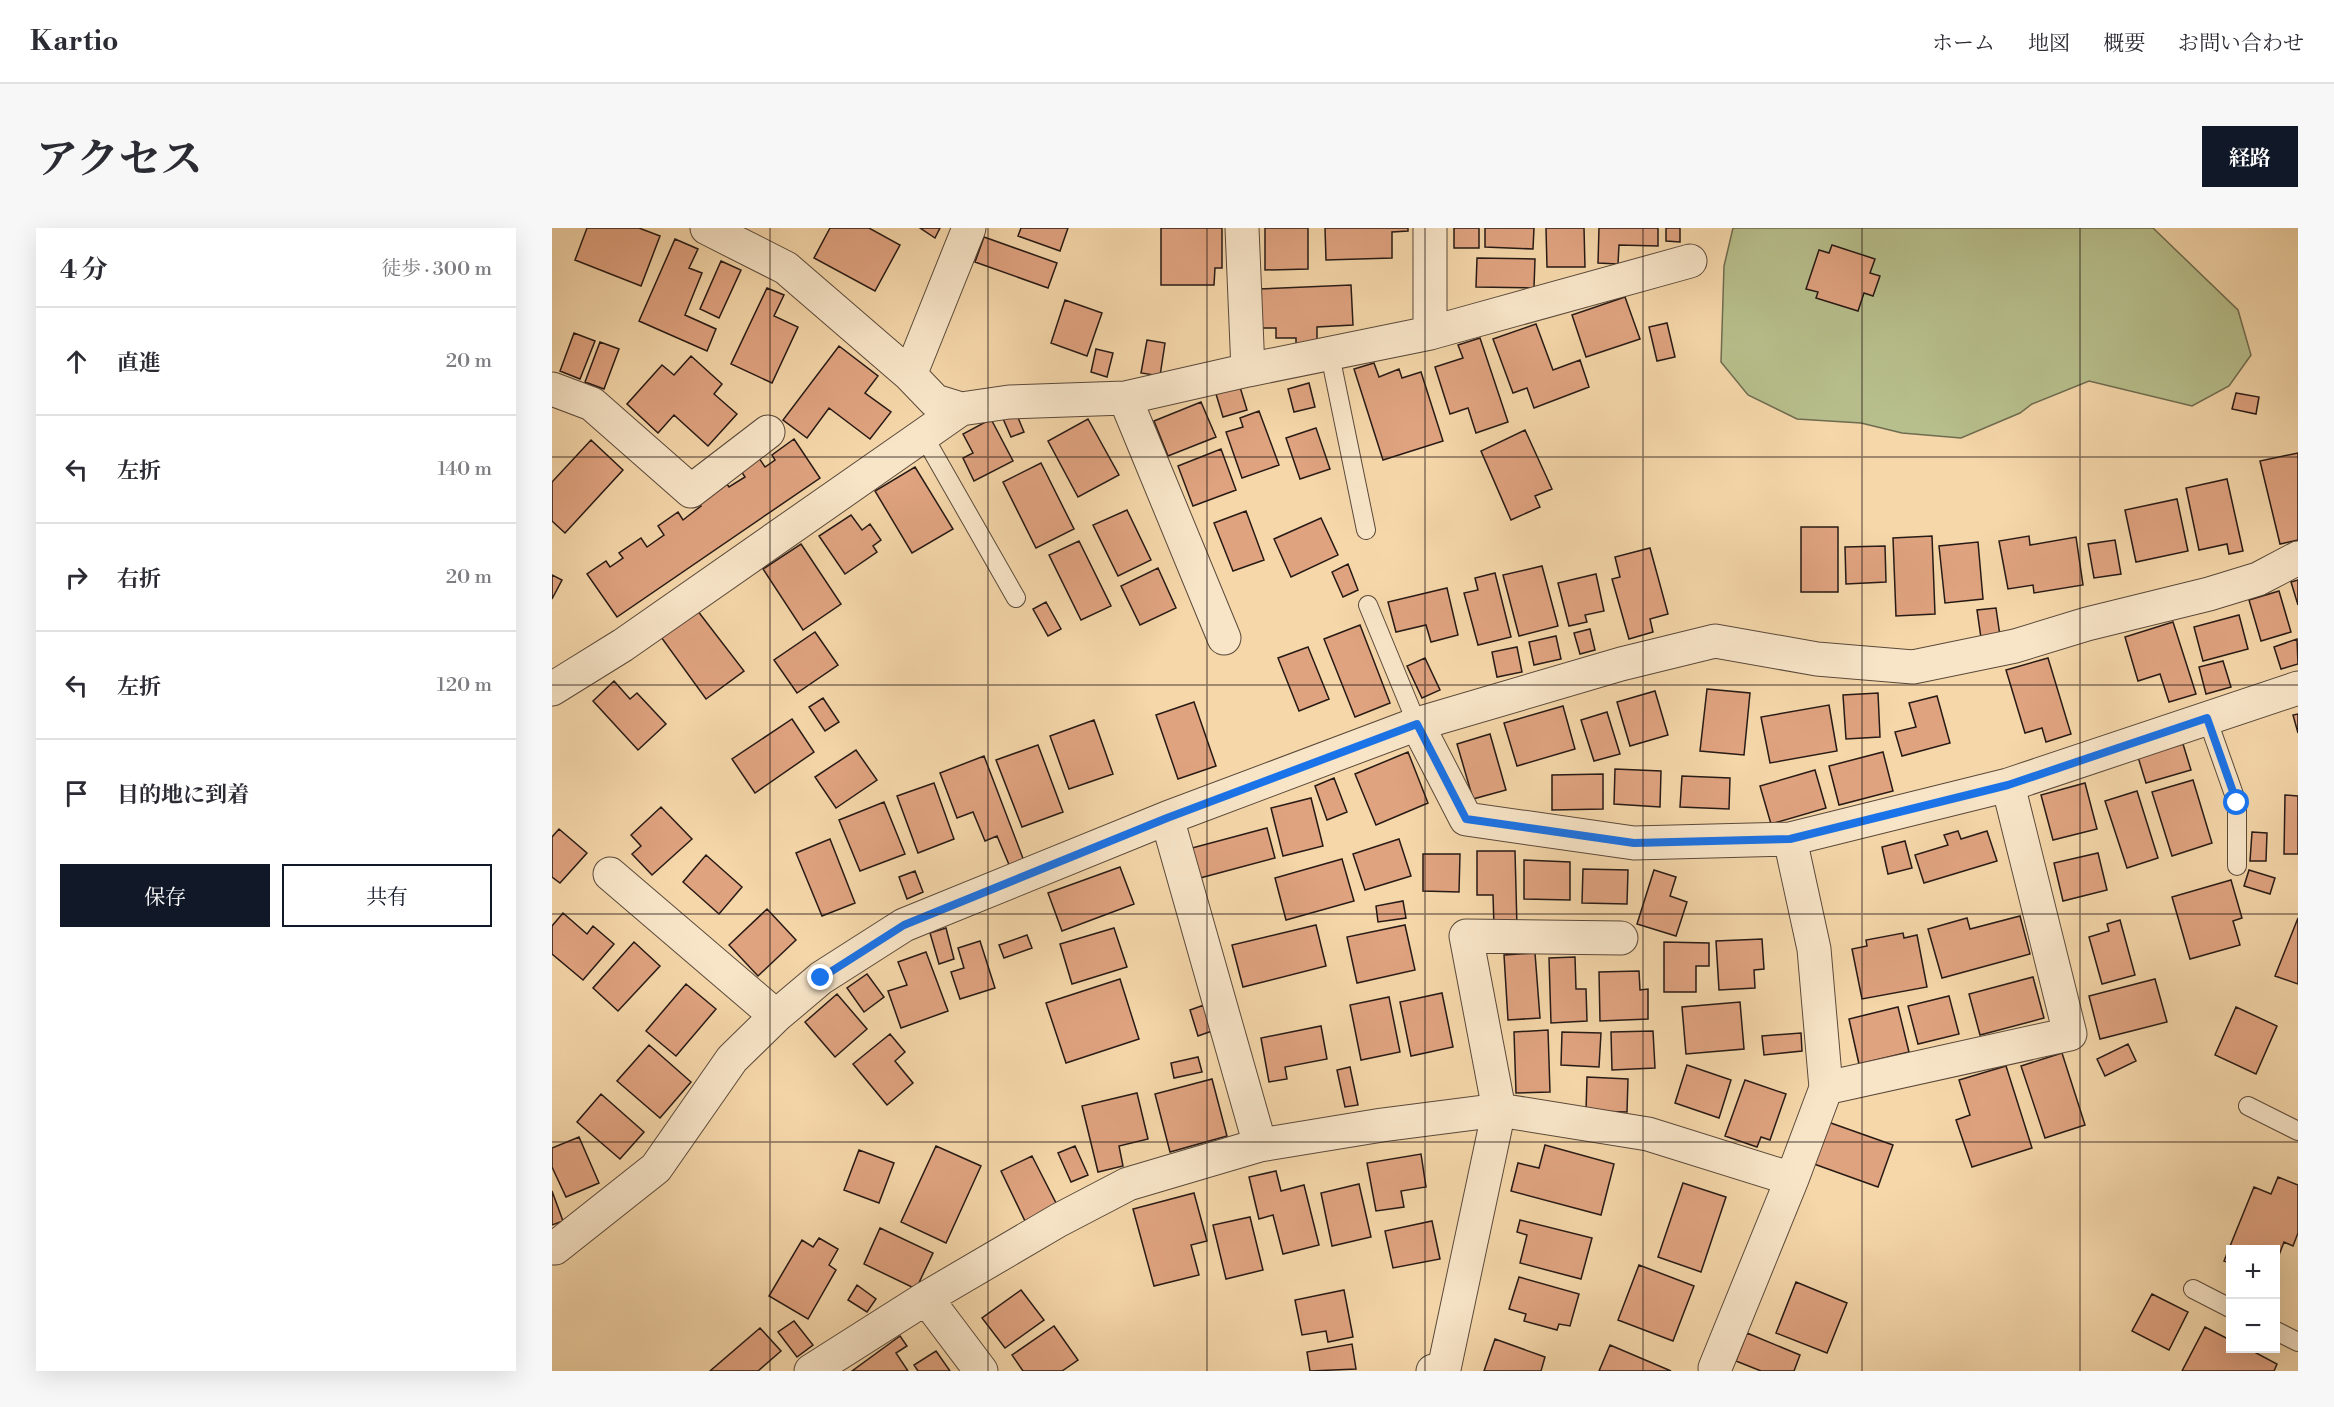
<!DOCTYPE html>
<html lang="ja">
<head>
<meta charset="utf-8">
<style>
	body { margin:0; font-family:"Libre Bodoni","Noto Serif JP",serif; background:#f7f7f7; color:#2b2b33 }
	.controls { position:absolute; right:18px; bottom:18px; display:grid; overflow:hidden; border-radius:0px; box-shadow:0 6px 24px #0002 }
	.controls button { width:54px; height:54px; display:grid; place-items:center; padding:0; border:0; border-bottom:2px solid #e1e1e2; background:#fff; color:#2b2b33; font:30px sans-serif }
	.stop { position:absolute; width:18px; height:18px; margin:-14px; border:4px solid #1a73e8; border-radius:50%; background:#fff }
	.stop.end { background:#1a73e8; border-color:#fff; box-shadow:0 2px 6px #0008 }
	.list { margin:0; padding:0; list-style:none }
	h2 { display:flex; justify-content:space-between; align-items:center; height:78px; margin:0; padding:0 24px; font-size:26px }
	h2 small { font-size:20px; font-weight:400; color:#7c7c81 }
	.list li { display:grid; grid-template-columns:39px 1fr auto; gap:18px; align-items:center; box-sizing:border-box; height:108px; padding:0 24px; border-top:2px solid #e1e1e2 }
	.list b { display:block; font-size:22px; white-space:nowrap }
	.list em { font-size:20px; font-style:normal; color:#7c7c81 }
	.actions { display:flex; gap:12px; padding:18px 24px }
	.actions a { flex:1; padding:14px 0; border:2px solid #111827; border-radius:0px; text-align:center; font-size:21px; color:#111827 }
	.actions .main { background:#111827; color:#fff }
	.icon { flex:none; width:33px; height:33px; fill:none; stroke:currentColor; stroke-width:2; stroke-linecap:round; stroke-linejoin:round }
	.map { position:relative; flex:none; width:1746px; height:1143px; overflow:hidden; border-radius:0px }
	header { display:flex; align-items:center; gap:36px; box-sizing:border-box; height:84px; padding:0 30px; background:#fff; border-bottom:2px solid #e1e1e2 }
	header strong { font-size:28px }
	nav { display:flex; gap:33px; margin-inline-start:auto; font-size:21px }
	.intro { display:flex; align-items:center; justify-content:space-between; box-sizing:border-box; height:144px; padding:0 36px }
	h1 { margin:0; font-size:42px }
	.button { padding:15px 27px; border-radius:0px; background:#111827; color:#fff; font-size:21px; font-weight:700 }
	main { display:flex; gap:36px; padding:0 36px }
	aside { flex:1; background:#fff; border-radius:0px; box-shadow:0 6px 24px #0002 }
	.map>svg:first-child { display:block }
</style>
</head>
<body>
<header>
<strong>Kartio</strong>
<nav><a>ホーム</a><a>地図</a><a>概要</a><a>お問い合わせ</a></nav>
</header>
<div class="intro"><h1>アクセス</h1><a class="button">経路</a></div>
<main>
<aside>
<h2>4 分<small>徒歩 · 300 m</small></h2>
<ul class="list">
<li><svg class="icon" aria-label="ahead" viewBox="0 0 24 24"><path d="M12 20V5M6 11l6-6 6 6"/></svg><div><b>直進</b></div><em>20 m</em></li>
<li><svg class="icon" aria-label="left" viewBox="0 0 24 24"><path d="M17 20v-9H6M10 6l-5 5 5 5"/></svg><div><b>左折</b></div><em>140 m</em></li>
<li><svg class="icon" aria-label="right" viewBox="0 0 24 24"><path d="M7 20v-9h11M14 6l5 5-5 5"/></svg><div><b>右折</b></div><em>20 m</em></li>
<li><svg class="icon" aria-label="left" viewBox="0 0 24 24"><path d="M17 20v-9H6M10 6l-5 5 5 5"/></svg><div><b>左折</b></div><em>120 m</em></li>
<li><svg class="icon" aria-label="arrive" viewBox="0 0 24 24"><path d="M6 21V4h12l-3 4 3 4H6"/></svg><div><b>目的地に到着</b></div></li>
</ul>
<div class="actions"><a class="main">保存</a><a>共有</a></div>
</aside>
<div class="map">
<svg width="1746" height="1143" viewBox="0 0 1746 1143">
	<rect width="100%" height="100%" fill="#f5d7aa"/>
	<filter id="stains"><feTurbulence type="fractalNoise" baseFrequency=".00333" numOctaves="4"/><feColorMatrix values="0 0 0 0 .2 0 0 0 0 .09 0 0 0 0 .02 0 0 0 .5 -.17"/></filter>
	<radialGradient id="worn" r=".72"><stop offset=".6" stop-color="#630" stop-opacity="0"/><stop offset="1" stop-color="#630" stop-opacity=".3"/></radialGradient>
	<!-- green -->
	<path fill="#b7bf8c" stroke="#6f6c50" stroke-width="1.5" d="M1181,0H1601L1686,82L1699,127L1677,158L1640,178L1537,153L1480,176L1468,185L1409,210L1350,205L1309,195L1245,191L1196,167L1169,134L1172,38Z"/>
	<!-- building -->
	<path fill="#e0a380" stroke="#271a15" stroke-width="1.5" d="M35,0H87L108,8L89,58L23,32Z
		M278,0H317L348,17L323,63L262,30Z
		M368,0H388L383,10Z
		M469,0H516L508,23L466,8Z
		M609,0H670V40H663L662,57H609Z
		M713,0H756V41L713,42Z
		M773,0H856V3L840,4V30L774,32Z
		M902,0H927V20H902Z
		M933,0H982L981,21L933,19Z
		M994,0H1032L1033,39H995Z
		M1047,0H1106V18L1067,17L1066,36L1046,35Z
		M1114,0H1128V14L1114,13Z
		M432,9L505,35L496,60L423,34Z
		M123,11L146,21L137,40L150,45L133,87L164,101L155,123L87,93Z
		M1280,17L1323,31L1318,45L1328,48L1321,68L1312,65L1306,83L1264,70L1266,64L1254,61L1267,22L1277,25Z
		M925,30L983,31L982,60L924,59Z
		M169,33L189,42L167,90L148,81Z
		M799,57L801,97L765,99V117L744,118V110H724V100H707L706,61Z
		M215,60L232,67L222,88L246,99L220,155L179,136Z
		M1073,69L1088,111L1034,129L1020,87Z
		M513,72L550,85L535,128L499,115Z
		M1115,95L1123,129L1105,133L1097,99Z
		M984,96L1001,142L1028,132L1037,159L982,180L975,160L961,165L941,111Z
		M22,105L43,113L28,151L8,143Z
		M928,110L956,194L924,205L916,180L898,186L883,139L911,130L906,117Z
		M595,112L613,115L608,148L589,145Z
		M48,114L67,121L52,161L33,154Z
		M287,118L326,148L313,165L339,184L318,211L277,180L255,210L231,192Z
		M544,121L561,125L555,149L539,144Z
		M139,128L170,156L162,166L185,186L156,218L122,187L106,205L75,176L110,137L122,147Z
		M822,135L827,149L847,141L850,150L869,144L891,213L831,232L802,141Z
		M757,155L763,179L742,184L736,161Z
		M688,159L695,182L671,189L664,166Z
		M1684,165L1707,169L1704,186L1680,181Z
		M649,174L664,209L616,228L602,193Z
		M462,180L472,204L459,209L449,186Z
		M707,183L727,237L690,250L674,204L691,199L688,190Z
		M439,191L461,233L422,253L411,230L421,225L411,206Z
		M536,191L567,247L526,269L496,213Z
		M764,200L778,241L748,251L734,210Z
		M973,202L1000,261L983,268L988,279L959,292L929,223Z
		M242,211L268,250L65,389L35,346L54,333L58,339L71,330L67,325L89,310L95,319L112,307L106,298L126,284L131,292L149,278L145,272L173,253L177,259L193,249L189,243L207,230L213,239L223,232L220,227Z
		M39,212L71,242L13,305L0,293V254Z
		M669,221L684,262L641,278L626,238Z
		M1746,225V312L1728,316L1708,233Z
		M489,235L522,301L484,320L451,254Z
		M363,239L401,301L360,325L323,263Z
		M1675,251L1691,323L1677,326L1675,316L1647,322L1634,260Z
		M1625,271L1636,323L1584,334L1573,282Z
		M575,282L599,332L566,348L541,297Z
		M694,283L712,332L681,343L662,295Z
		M299,287L310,302L318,296L329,312L321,318L325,324L293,346L267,308Z
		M769,290L786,327L739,349L722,311Z
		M1249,299H1286V364H1249Z
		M1380,308L1383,386L1344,388L1341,310Z
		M1477,308L1478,317L1524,309L1531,357L1482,365L1481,357L1456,361L1447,313Z
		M1563,312L1569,346L1542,350L1536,316Z
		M527,313L559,378L529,392L497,327Z
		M1426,314L1431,371L1393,375L1387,318Z
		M249,316L289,376L251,402L211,341Z
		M1333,318L1334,354L1294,356L1293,319Z
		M1098,320L1116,386L1098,391L1101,404L1077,411L1060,351L1068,349L1063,329Z
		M796,336L806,362L791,369L780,344Z
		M990,338L1006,398L967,408L951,347Z
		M606,340L624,380L588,397L569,358Z
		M943,345L959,409L926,417L912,365L926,362L923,350Z
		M1044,346L1052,383L1033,387L1035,394L1017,398L1006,355Z
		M0,347L10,352L0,371Z
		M1746,352V377L1739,354Z
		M895,360L906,407L879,414L874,397L844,404L836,374Z
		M1727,363L1739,404L1709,413L1697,372Z
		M494,374L509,401L496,408L481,381Z
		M1444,380L1448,408L1429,410L1425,382Z
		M145,382L192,443L154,471L109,409Z
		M1687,387L1696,421L1651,433L1642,399Z
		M1621,394L1644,466L1617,474L1608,446L1586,453L1573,409Z
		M808,397L838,475L803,489L772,411Z
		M1038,401L1043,422L1028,426L1022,405Z
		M263,404L286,437L245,465L222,432Z
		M1004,408L1009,431L982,437L977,414Z
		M1745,411L1746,436L1729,441L1722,419Z
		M756,419L777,471L747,483L726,430Z
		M965,419L970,444L945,449L940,424Z
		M873,430L888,462L870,470L855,438Z
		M1496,430L1519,506L1494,514L1490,500L1473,505L1454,442Z
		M1671,433L1679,459L1654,466L1647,439Z
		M62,453L78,471L85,465L114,496L86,522L41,473Z
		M1155,461L1198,465L1192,527L1148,523Z
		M1103,463L1116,507L1078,518L1065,474Z
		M1326,465L1328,509L1294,511L1291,467Z
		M1385,468L1398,515L1350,528L1343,504L1364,499L1357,475Z
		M271,470L287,494L273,503L257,479Z
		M642,474L664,538L626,551L604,487Z
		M1277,477L1285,523L1218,535L1209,489Z
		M1011,478L1023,521L965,538L952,495Z
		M1055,484L1068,526L1042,533L1029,492Z
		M1746,486V505L1741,487Z
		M240,491L262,524L203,565L180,531Z
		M542,492L561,546L517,561L498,508Z
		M938,506L954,562L921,571L905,516Z
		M1631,516L1639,542L1594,555L1586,529Z
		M486,517L511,584L470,599L444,532Z
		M304,522L325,552L284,580L263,549Z
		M856,524L876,575L824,597L803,546Z
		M1331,524L1341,563L1287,577L1277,538Z
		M432,528L472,633L458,639L445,608L433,613L421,584L405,590L388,545Z
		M1063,541L1109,543L1108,579L1062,576Z
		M1263,542L1274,580L1219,596L1208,558Z
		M1051,546V581L1000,582V547Z
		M1130,548L1178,550L1177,581L1128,579Z
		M782,550L795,584L775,592L763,558Z
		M1641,552L1660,615L1620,628L1600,564Z
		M382,555L402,611L366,625L345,568Z
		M1533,555L1545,601L1501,612L1489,567Z
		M1585,563L1606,630L1575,640L1553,573Z
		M1733,567L1746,568V626H1732Z
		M759,570L771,618L731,628L719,580Z
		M332,574L353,626L308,643L287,592Z
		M109,579L140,611L100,647L80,626L89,618L79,607Z
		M715,600L723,630L648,650L640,620Z
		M7,601L35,625L8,655L0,649V609Z
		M1406,603L1409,611L1435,603L1445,633L1372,655L1363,627L1396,617L1392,607Z
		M1700,604L1715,605L1714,633H1698Z
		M278,611L303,675L270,688L244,625Z
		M847,611L859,648L813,662L801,626Z
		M1353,613L1360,640L1336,646L1330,619Z
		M925,623H963L965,699H942L941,667H925Z
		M1546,625L1555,662L1511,673L1502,635Z
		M871,626H908L907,664L871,663Z
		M154,627L190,659L167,686L131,654Z
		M790,631L802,673L734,692L723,650Z
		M972,632L1018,634V672L972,671Z
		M568,639L582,676L510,703L496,665Z
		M1031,641L1076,642L1075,676L1030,675Z
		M1102,642L1124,649L1118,668L1135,674L1124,708L1085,696Z
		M1697,642L1723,650L1718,666L1692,658Z
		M363,643L371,664L355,671L347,649Z
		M1679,652L1690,690L1681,693L1688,717L1638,731L1620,669Z
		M851,673L854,690L826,694L824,678Z
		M215,681L244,712L206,748L177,717Z
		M11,685L35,706L41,698L62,716L31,752L0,726V698Z
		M1468,688L1478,726L1390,750L1376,701L1415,690L1418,701Z
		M1746,690V756L1723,748Z
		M1568,692L1583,747L1550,756L1537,709L1557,703L1555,696Z
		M764,697L774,738L691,759L680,717Z
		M853,697L863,742L805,755L795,709Z
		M394,700L402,731L387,736L378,705Z
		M562,700L575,739L520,756L508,716Z
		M1351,705L1352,710L1365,707L1375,759L1310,771L1300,721L1315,718L1314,712Z
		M475,707L480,720L452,730L447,717Z
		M1210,711L1212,741L1202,742L1203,760L1167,762L1164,713Z
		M428,713L443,760L408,771L399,744L412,740L406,720Z
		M82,714L108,738L66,783L41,760Z
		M1112,714L1157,715V738H1144V764H1112Z
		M374,724L396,783L349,800L336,763L355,757L346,734Z
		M983,725L988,790L956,792L952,727Z
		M1023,729L1024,761H1034L1035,793L999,795L997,730Z
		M1087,743L1088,762L1096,761V791L1048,793L1047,744Z
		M315,746L332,769L312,784L295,760Z
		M1481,749L1492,790L1428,807L1417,766Z
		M568,751L587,811L514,835L494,775Z
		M1603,751L1615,794L1548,811L1537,768Z
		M134,756L164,781L124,828L94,803Z
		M890,765L901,819L859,828L848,774Z
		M285,766L315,801L283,829L253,794Z
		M1397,768L1407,806L1366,816L1356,778Z
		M837,769L848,824L809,832L798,777Z
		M1188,774L1192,821L1134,826L1130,779Z
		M652,777L660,803L646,808L638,782Z
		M1346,779L1357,824L1307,836L1297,791Z
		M1684,779L1725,798L1704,846L1663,827Z
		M769,798L775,831L733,839L735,851L717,854L709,810Z
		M996,802L998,864L964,865L962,804Z
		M1101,803L1103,840L1060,842L1059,804Z
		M1010,804L1049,805L1047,839L1009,837Z
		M1249,805L1250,823L1212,827L1210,808Z
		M338,806L353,824L343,833L361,855L335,877L301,836Z
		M1576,816L1584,833L1553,848L1545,831Z
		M97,817L139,854L108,890L65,853Z
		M1510,825L1533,897L1493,910L1469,838Z
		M646,829L650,844L622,850L619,835Z
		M1135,837L1179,852L1167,890L1123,875Z
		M1454,838L1480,920L1420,939L1404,892L1418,887L1407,852Z
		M798,839L806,877L793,879L785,842Z
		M1035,849L1076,851L1075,884L1034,883Z
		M660,851L675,908L618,924L603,866Z
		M1193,852L1234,866L1218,912L1209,909L1205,919L1173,908Z
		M585,865L596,911L567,918L571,938L546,944L530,878Z
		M49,866L92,904L68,931L25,894Z
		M1276,894L1341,917L1326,959L1262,936Z
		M27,909L47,955L14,969L0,939V920Z
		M993,917L1062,936L1049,987L959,963L966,935L987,940Z
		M384,918L429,938L394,1015L349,994Z
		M523,918L536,947L519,954L506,925Z
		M307,922L342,935L327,975L292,962Z
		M869,926L874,959L849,963L852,979L824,983L815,935Z
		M480,928L505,977L473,993L449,943Z
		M724,943L729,963L752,957L767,1017L731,1026L721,987L707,991L697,949Z
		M1726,949L1746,957V1005L1741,1018L1732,1014L1724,1035V1022H1678V1035L1672,1033L1702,959L1719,966Z
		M1131,955L1174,969L1149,1044L1106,1029Z
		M807,956L819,1009L780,1018L769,965Z
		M0,963L11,993L0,997Z
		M642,965L655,1013L639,1017L647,1047L602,1058L581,981Z
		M698,989L711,1042L674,1051L661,997Z
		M968,992L1040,1010L1029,1051L968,1035L975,1007L965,1004Z
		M880,993L888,1031L841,1040L833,1003Z
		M328,1000L381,1025L364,1061L312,1036Z
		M267,1010L286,1021L277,1037L284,1042L256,1091L217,1068L250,1012L261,1019Z
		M1087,1037L1142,1058L1121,1113L1066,1092Z
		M967,1049L1027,1066L1018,1098L1007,1096L1005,1102L972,1093L974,1086L957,1081Z
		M1244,1054L1295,1075L1275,1125L1224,1105Z
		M305,1057L324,1071L315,1084L296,1072Z
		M469,1062L492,1092L453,1120L430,1090Z
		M792,1062L801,1109L776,1114L774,1103L750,1107L743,1072Z
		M1600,1066L1636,1084L1617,1122L1580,1103Z
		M242,1093L261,1117L245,1129L226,1104Z
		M502,1098L526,1132L510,1143H471L460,1127Z
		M1653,1099L1678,1112V1120H1695L1725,1136L1722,1143H1630Z
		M208,1100L229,1123L206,1143H158Z
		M1195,1105L1248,1127L1242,1143H1209L1184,1133Z
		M348,1108L355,1118L344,1125L356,1143H300Z
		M943,1111L993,1129L989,1143H932Z
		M800,1116L804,1141L758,1143L755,1124Z
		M1058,1117L1119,1143H1047Z
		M384,1123L398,1143H366L362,1137Z"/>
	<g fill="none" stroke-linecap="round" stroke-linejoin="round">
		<defs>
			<path id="service" d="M778,127L814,302
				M371,207L464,370
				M816,377L865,496
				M1655,490L1685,575V638
				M1696,878L1746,903
				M1641,1061L1678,1080
				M1724,1103L1746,1114"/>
			<path id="minor" d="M155,0L234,40L358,147
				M690,0L696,142
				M878,105V0
				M0,161L40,176L139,263L216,204
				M573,170L672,410
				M409,181L383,173L358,147L417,0
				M0,461L71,417L409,181L457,174L573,170L696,142L878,105L1138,33
				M615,590L708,917
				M1238,611L1456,557L1746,460
				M58,646L224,788
				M1274,860L1518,806L1456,557
				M0,1020H3L104,940L180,831L224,788L269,750L352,697L615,590L865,496L1069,436L1163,413L1265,431L1361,439L1463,418L1535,396L1657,366L1706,351L1746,330
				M374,1070L429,1143
				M1163,1140L1240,951
				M259,1143L374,1070L507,992L576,956L708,917L830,897L947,882L1096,906L1240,951L1274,860L1262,721L1238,611L1082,615L914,591L865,496
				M881,1143L892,1141L947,882L914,708L1069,710"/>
		</defs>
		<!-- service casing -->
		<use href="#service" stroke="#5a493a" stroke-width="20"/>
		<!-- minor casing -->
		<use href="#minor" stroke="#5a493a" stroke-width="35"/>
		<!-- service -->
		<use href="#service" stroke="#f8e5c8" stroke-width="18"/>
		<!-- minor -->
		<use href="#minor" stroke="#f8e5c8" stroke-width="33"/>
	</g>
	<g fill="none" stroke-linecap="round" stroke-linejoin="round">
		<!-- route -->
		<path stroke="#1a73e8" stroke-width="8" d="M269,750L352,697L615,590L865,496L914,591L1082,615L1238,611L1456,557L1655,490L1685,575"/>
	</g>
	<!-- grid -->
	<path fill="none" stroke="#271a15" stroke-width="1.5" stroke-opacity="0.55" d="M218,0V1143M436,0V1143M655,0V1143M873,0V1143M1091,0V1143M1310,0V1143M1528,0V1143M0,229H1746M0,457H1746M0,686H1746M0,914H1746"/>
	<rect width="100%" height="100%" filter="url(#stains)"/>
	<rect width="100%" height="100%" fill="url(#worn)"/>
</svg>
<div class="controls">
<button>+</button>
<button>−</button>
</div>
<div class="stop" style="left:1685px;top:575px"></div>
<div class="stop end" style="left:269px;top:750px"></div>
</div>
</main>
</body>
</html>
